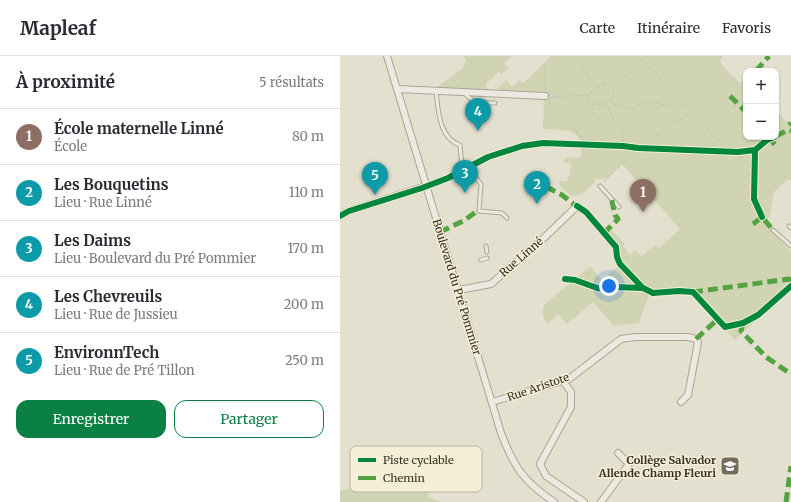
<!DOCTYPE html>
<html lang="fr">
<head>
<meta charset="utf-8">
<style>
	body { margin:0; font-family:Merriweather,serif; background:#f7f7f7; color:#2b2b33 }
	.controls { position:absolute; right:12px; top:12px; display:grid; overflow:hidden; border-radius:8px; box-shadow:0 1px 3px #0004 }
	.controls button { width:36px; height:36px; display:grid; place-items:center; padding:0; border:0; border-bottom:1px solid #e1e1e2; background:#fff; color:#2b2b33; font:20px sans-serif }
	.you { position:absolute; left:269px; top:230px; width:14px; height:14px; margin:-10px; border:3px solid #fff; border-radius:50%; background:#1a73e8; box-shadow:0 0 0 6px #1a73e833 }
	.badge { display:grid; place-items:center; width:26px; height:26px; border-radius:50%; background:#0b8043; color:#fff; font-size:13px; font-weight:700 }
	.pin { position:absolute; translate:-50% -33px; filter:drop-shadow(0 1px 2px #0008) }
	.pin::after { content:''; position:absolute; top:21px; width:14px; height:12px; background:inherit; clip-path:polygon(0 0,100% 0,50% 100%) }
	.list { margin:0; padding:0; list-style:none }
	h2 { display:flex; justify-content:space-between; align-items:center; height:52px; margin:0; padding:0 16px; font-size:17px }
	h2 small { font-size:13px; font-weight:400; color:#7c7c81 }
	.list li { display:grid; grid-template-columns:26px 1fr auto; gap:12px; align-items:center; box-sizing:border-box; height:56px; padding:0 16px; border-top:1px solid #e1e1e2 }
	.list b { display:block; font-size:15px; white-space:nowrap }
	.list p { margin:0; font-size:13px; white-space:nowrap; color:#7c7c81 }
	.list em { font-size:13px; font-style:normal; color:#7c7c81 }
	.actions { display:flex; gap:8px; padding:12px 16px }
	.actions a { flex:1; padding:9px 0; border:1px solid #0b8043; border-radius:12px; text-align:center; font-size:14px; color:#0b8043 }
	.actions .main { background:#0b8043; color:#fff }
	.map { position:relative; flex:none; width:451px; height:446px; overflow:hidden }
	header { display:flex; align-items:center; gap:24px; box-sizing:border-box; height:56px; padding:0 20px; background:#fff; border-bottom:1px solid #e1e1e2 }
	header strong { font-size:19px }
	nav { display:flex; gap:22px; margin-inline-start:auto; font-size:14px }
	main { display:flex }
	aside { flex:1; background:#fff }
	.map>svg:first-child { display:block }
</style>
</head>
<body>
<header>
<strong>Mapleaf</strong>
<nav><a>Carte</a><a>Itinéraire</a><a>Favoris</a></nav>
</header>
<main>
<aside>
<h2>À proximité<small>5 résultats</small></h2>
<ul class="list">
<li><span class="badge" style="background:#8d6e63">1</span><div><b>École maternelle Linné</b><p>École</p></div><em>80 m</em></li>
<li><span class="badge" style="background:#0f9aa8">2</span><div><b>Les Bouquetins</b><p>Lieu · Rue Linné</p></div><em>110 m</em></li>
<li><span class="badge" style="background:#0f9aa8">3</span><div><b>Les Daims</b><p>Lieu · Boulevard du Pré Pommier</p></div><em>170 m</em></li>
<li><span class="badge" style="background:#0f9aa8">4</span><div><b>Les Chevreuils</b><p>Lieu · Rue de Jussieu</p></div><em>200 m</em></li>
<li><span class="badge" style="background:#0f9aa8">5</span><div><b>EnvironnTech</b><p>Lieu · Rue de Pré Tillon</p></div><em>250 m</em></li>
</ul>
<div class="actions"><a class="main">Enregistrer</a><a>Partager</a></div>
</aside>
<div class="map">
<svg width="451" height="446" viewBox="0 0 451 446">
	<rect width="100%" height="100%" fill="#e4e0cf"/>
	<!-- green -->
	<path fill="#d0d4b2" d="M123,0H172L164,7L169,12L162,18L159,15L145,29L148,33L147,37L92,35L123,12L126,4Z
		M212,0H380L382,2L378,6L400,28L405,24L406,25V81H436V55L449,69L451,67V124H447L434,136L430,160L423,166L451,195V231L395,284L352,238L309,239L299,267L274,270L253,246L227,268L218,258L207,268C202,261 202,256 204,249L248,212L251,211L262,225L280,208L277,201L276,191L265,178L271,173L285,188L283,190L290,199L295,194L302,200L315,189L319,192L340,173L282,108L266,123H255V126L242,138L231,140L220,130L219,125H227L228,120H230L231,107H224L225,102L241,101C241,97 241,92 241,88C238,71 216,74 203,73L204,40L159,38L158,32L166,24L172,31L180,24L183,27Z
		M92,411L88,441L102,446H0V435Z"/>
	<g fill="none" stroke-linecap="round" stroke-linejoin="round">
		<defs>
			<path id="lane" d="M96,35C98,54 99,82 120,89L122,111L125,116L137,123L141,128L139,155L162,157L167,162
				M124,36C133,48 141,46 155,47
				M260,130L279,151
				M449,170L451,172
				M433,174L451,190
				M146,190L147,196
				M141,204L147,202"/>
			<path id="street" d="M47,0L161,377C174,411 183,425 214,446
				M58,33L205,40
				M0,160L9,155L86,130
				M119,234L151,228L206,180L235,152
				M223,325L231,336V351L200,408L206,420L244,446
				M152,346L229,323L281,283L295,281H348L356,283L358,286L348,339L341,346
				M261,446L289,408L278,397"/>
		</defs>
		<!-- lane casing -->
		<use href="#lane" stroke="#a9a598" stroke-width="5"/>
		<!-- street casing -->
		<use href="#street" stroke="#a9a598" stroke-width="8"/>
		<!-- path -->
		<path stroke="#c5c1b7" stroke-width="1" stroke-dasharray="3 2" stroke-linecap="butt" d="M236,0L255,31
			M298,0L390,96
			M380,0L382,2L378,5L400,28L405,24L406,25
			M264,28H269L273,30C278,50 248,55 248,39L255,32Z
			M273,29L290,16L307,0
			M205,34V7L212,0
			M211,41L248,39
			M270,44L273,48L292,53L306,47H318L330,51H346
			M209,46L229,67L248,90
			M265,48L275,65L280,72L283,78V90
			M436,55L451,71
			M236,77L254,57L252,51L253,48
			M264,126L298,92L350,57"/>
		<!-- lane -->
		<use href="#lane" stroke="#eceae0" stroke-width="3"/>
		<!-- street -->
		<use href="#street" stroke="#eceae0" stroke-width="6"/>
		<!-- quiet -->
		<path stroke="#53a441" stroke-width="5" stroke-dasharray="10 5" stroke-linecap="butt" d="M416,15L429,0
			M390,40L406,56
			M449,69L451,67
			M436,80L448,74L451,75
			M428,81L438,92
			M193,124L222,139L239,152
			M413,168L422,161L433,174
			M100,176L123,165L139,154
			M264,177L278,163L275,159L271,141
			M353,236L449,223L451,225
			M403,267L401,275L426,301L451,318
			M356,283L378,263
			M446,446L451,410"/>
		<defs>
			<path id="cycleway" d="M415,94L414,143L422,161
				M237,150L246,156L276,191L277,201L280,208L303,232L313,237L339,235L353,236L385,271L403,267L418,259L451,230
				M0,160L9,155L82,132L108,122L148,101L182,90L203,87L283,90L298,92L398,96L415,94L427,84L434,81
				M225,223L235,224L257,232L265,233L274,231L303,232"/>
		</defs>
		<!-- cycleway casing -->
		<use href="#cycleway" stroke="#f4efd6" stroke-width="8"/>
		<!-- cycleway -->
		<use href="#cycleway" stroke="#00873e" stroke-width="6"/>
	</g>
	<!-- icons -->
	<defs>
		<symbol id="school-square" viewBox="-11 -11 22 22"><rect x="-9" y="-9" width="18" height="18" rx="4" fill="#746d5d" stroke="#f4efd6"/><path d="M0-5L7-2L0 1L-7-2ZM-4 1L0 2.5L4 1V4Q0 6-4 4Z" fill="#fff"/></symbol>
	</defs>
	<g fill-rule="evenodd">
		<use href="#school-square" x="379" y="399" width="22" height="22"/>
	</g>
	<g text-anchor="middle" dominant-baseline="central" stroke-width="3" stroke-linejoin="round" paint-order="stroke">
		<!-- street labels -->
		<g font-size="11" fill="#382f20" stroke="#f4efd6">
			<text transform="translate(181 201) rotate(-41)">Rue Linné</text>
			<text transform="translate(117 231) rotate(73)">Boulevard du Pré Pommier</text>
			<text transform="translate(198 331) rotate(-19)">Rue Aristote</text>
		</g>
		<!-- poi labels -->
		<g font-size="11" font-weight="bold" fill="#382f20" stroke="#f4efd6" text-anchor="end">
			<text x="376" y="404">Collège Salvador<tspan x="376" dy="13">Allende Champ Fleuri</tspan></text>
		</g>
	</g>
	<!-- legend -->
	<rect x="10" y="390" width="132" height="46" rx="6" fill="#f4efd6" stroke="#bcb59f" stroke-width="1"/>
	<rect x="18" y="402" width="18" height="4" fill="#00873e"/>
	<rect x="18" y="420" width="18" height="4" fill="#53a441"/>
	<g font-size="11" fill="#382f20">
		<text x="43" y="408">Piste cyclable</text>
		<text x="43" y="426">Chemin</text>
	</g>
</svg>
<div class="controls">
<button>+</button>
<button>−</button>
</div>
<div class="you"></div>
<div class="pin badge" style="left:303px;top:156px;background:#8d6e63">1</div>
<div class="pin badge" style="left:197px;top:148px;background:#0f9aa8">2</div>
<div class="pin badge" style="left:125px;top:137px;background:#0f9aa8">3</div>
<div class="pin badge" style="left:138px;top:75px;background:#0f9aa8">4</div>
<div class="pin badge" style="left:35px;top:139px;background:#0f9aa8">5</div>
</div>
</main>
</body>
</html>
